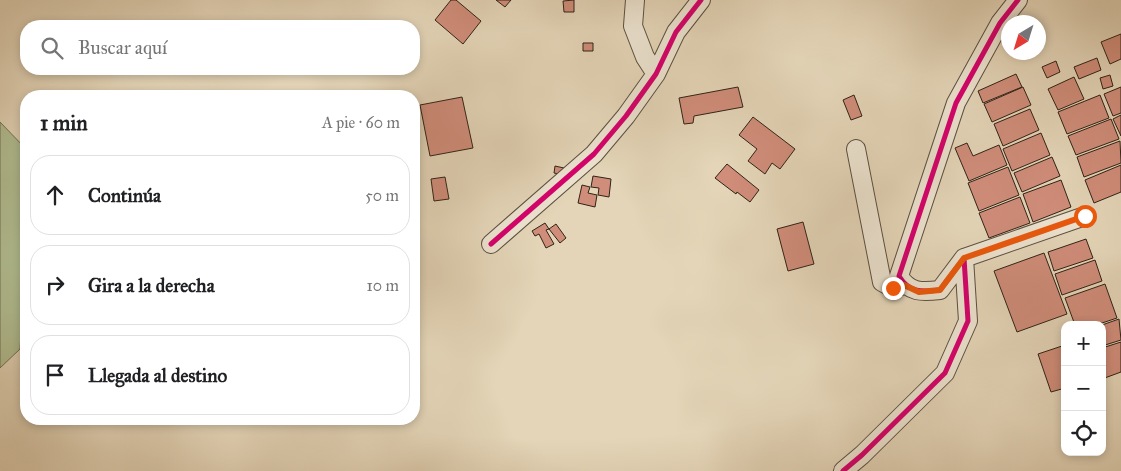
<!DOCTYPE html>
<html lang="es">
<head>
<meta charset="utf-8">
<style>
	body { margin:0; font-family:"IM FELL Great Primer",serif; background:#f2f2f2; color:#202124 }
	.controls { position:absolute; right:15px; bottom:15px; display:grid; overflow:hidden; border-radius:10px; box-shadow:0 2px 8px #0003 }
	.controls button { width:45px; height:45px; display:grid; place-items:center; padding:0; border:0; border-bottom:1px solid #e0e0e0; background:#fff; color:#202124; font:25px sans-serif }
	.compass { position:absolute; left:1001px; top:15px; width:45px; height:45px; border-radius:50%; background:#fff; box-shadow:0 2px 8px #0003; rotate:218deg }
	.stop { position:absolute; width:15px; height:15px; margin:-11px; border:4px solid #ea580c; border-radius:50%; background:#fff }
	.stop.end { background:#ea580c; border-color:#fff; box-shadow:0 1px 5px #0008 }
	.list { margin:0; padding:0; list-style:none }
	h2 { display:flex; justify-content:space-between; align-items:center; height:65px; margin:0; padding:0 20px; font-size:21px }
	h2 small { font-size:16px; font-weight:400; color:#757577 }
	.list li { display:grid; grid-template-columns:32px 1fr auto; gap:15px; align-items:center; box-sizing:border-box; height:80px; margin:0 10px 10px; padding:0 10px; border:1px solid #e0e0e0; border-radius:20px }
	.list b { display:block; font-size:19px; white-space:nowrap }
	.list em { font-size:16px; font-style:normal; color:#757577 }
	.icon { flex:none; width:28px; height:28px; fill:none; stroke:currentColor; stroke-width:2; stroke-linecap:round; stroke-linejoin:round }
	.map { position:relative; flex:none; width:1121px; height:471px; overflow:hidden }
	.search { position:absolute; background:#fff; box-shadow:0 2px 8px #0003; left:20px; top:20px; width:400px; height:55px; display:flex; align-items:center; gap:12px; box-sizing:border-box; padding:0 18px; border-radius:20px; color:#757577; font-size:19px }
	.panel { position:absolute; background:#fff; box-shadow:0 2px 8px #0003; left:20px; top:90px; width:400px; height:335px; border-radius:20px }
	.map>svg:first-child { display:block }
</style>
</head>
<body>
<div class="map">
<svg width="1121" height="471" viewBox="0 0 1121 471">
	<rect width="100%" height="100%" fill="#e4d5b8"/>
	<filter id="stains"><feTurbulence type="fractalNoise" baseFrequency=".004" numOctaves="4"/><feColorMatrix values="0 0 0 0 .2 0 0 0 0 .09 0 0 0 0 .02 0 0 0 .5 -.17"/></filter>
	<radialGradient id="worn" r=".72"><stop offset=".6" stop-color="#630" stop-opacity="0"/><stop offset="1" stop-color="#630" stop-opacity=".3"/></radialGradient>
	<!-- green -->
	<path fill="#b1be92" stroke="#707054" d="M0,122L26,149V283L24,287L20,349L0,368Z"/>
	<!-- building -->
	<path fill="#d08d7a" stroke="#2f2217" d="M451,0H456L481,21L463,44L435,20Z
		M496,0H511L505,7Z
		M574,0V12H564L563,1Z
		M1121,34V59L1110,64L1101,42Z
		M583,43H593V51H583Z
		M1097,58L1101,70L1079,79L1074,67Z
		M1056,61L1060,72L1047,78L1042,67Z
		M1016,74L1022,87L983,103L978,91Z
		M1110,75L1113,86L1103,89L1100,78Z
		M1074,77L1084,99L1058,110L1048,89Z
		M738,87L743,107L694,116L693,123L684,124L679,98Z
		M1023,87L1031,105L992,122L984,104Z
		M1121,87V113L1113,116L1104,94Z
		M854,95L862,116L851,120L843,100Z
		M1100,95L1109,118L1067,134L1058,112Z
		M462,97L473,148L430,156L420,105Z
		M1030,109L1039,130L1003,146L994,124Z
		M1121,115V136L1113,119Z
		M753,117L795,149L780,169L772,163L765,174L748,161L757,149L739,135Z
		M1111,119L1119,139L1076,155L1068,136Z
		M1041,133L1050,155L1012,171L1003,149Z
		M1120,141L1121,163L1084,177L1077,157Z
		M967,143L973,156L999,145L1007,165L969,181L955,148Z
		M1052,157L1060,176L1022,192L1014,173Z
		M727,164L759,190L750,202L737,192L736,194L715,178Z
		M1121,165V192L1094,203L1085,180Z
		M555,166L564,168L563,175L554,173Z
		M1008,167L1019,195L979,211L968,183Z
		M593,176L611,179L609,197L598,195L599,188L591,187Z
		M445,177L449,199L434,201L431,179Z
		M1061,180L1071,207L1033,222L1023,194Z
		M582,185L590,187L588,193L597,195L595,207L578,203Z
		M1020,197L1030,223L989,238L979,213Z
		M803,222L814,264L788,271L777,229Z
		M545,223L549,229L546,230L554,244L546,248L539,234L535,236L532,231Z
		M556,224L566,238L560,243L549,229Z
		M1086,239L1093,258L1054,271L1048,252Z
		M1044,253L1067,314L1017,332L994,271Z
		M1095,260L1102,281L1062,295L1055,274Z
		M1105,284L1117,318L1096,325H1075L1065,298Z
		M1119,319L1121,340L1102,346V325Z
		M1121,342V372L1102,379V348Z
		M1065,345V388L1051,392L1038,354Z"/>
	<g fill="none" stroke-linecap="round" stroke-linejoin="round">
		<defs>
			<path id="street" d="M635,0L633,26L645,57L656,74
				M856,149L882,282L893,288L904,285
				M491,244L594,154L626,116L656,74L676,32L701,0
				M964,258L1085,216
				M843,471L862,455L945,373L968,321L964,258L940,290C922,292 909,293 899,276L956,103L1000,23L1018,0"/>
		</defs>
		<!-- street casing -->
		<use href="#street" stroke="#5c4f3f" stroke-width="20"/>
		<!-- street -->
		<use href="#street" stroke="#ede4d1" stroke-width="18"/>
		<defs>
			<path id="cycleway" d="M491,244L594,154L626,116L656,74L676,32L701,0
				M843,471L862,455L945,373L968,321L964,258L940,290C922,292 909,293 899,276L956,103L1000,23L1018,0"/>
		</defs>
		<!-- cycleway casing -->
		<use href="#cycleway" stroke="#ede4d1" stroke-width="8"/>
		<!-- cycleway -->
		<use href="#cycleway" stroke="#d6006c" stroke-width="5"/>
	</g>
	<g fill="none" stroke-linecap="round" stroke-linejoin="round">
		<!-- route -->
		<path stroke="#ea580c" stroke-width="6" d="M893,288L904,285L919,292L940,290L964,258L1085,216"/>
	</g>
	<rect width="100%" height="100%" filter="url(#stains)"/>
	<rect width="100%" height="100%" fill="url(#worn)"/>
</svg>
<div class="controls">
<button>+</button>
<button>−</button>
<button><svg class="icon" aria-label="locate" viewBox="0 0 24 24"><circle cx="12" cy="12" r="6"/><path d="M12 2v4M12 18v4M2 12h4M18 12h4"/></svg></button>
</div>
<svg class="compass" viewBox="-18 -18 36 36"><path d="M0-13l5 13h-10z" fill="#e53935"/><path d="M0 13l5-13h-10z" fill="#757577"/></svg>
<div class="stop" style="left:1085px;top:216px"></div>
<div class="stop end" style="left:893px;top:288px"></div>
<div class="search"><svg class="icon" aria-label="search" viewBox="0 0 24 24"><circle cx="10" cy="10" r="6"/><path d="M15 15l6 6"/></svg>Buscar aquí</div>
<section class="panel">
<h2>1 min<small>A pie · 60 m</small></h2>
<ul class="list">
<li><svg class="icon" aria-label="ahead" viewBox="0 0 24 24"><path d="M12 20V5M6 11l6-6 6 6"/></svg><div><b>Continúa</b></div><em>50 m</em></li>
<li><svg class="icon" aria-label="right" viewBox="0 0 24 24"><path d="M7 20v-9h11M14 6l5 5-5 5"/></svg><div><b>Gira a la derecha</b></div><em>10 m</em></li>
<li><svg class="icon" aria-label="arrive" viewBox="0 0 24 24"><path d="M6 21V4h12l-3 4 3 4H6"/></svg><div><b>Llegada al destino</b></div></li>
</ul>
</section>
</div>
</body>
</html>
